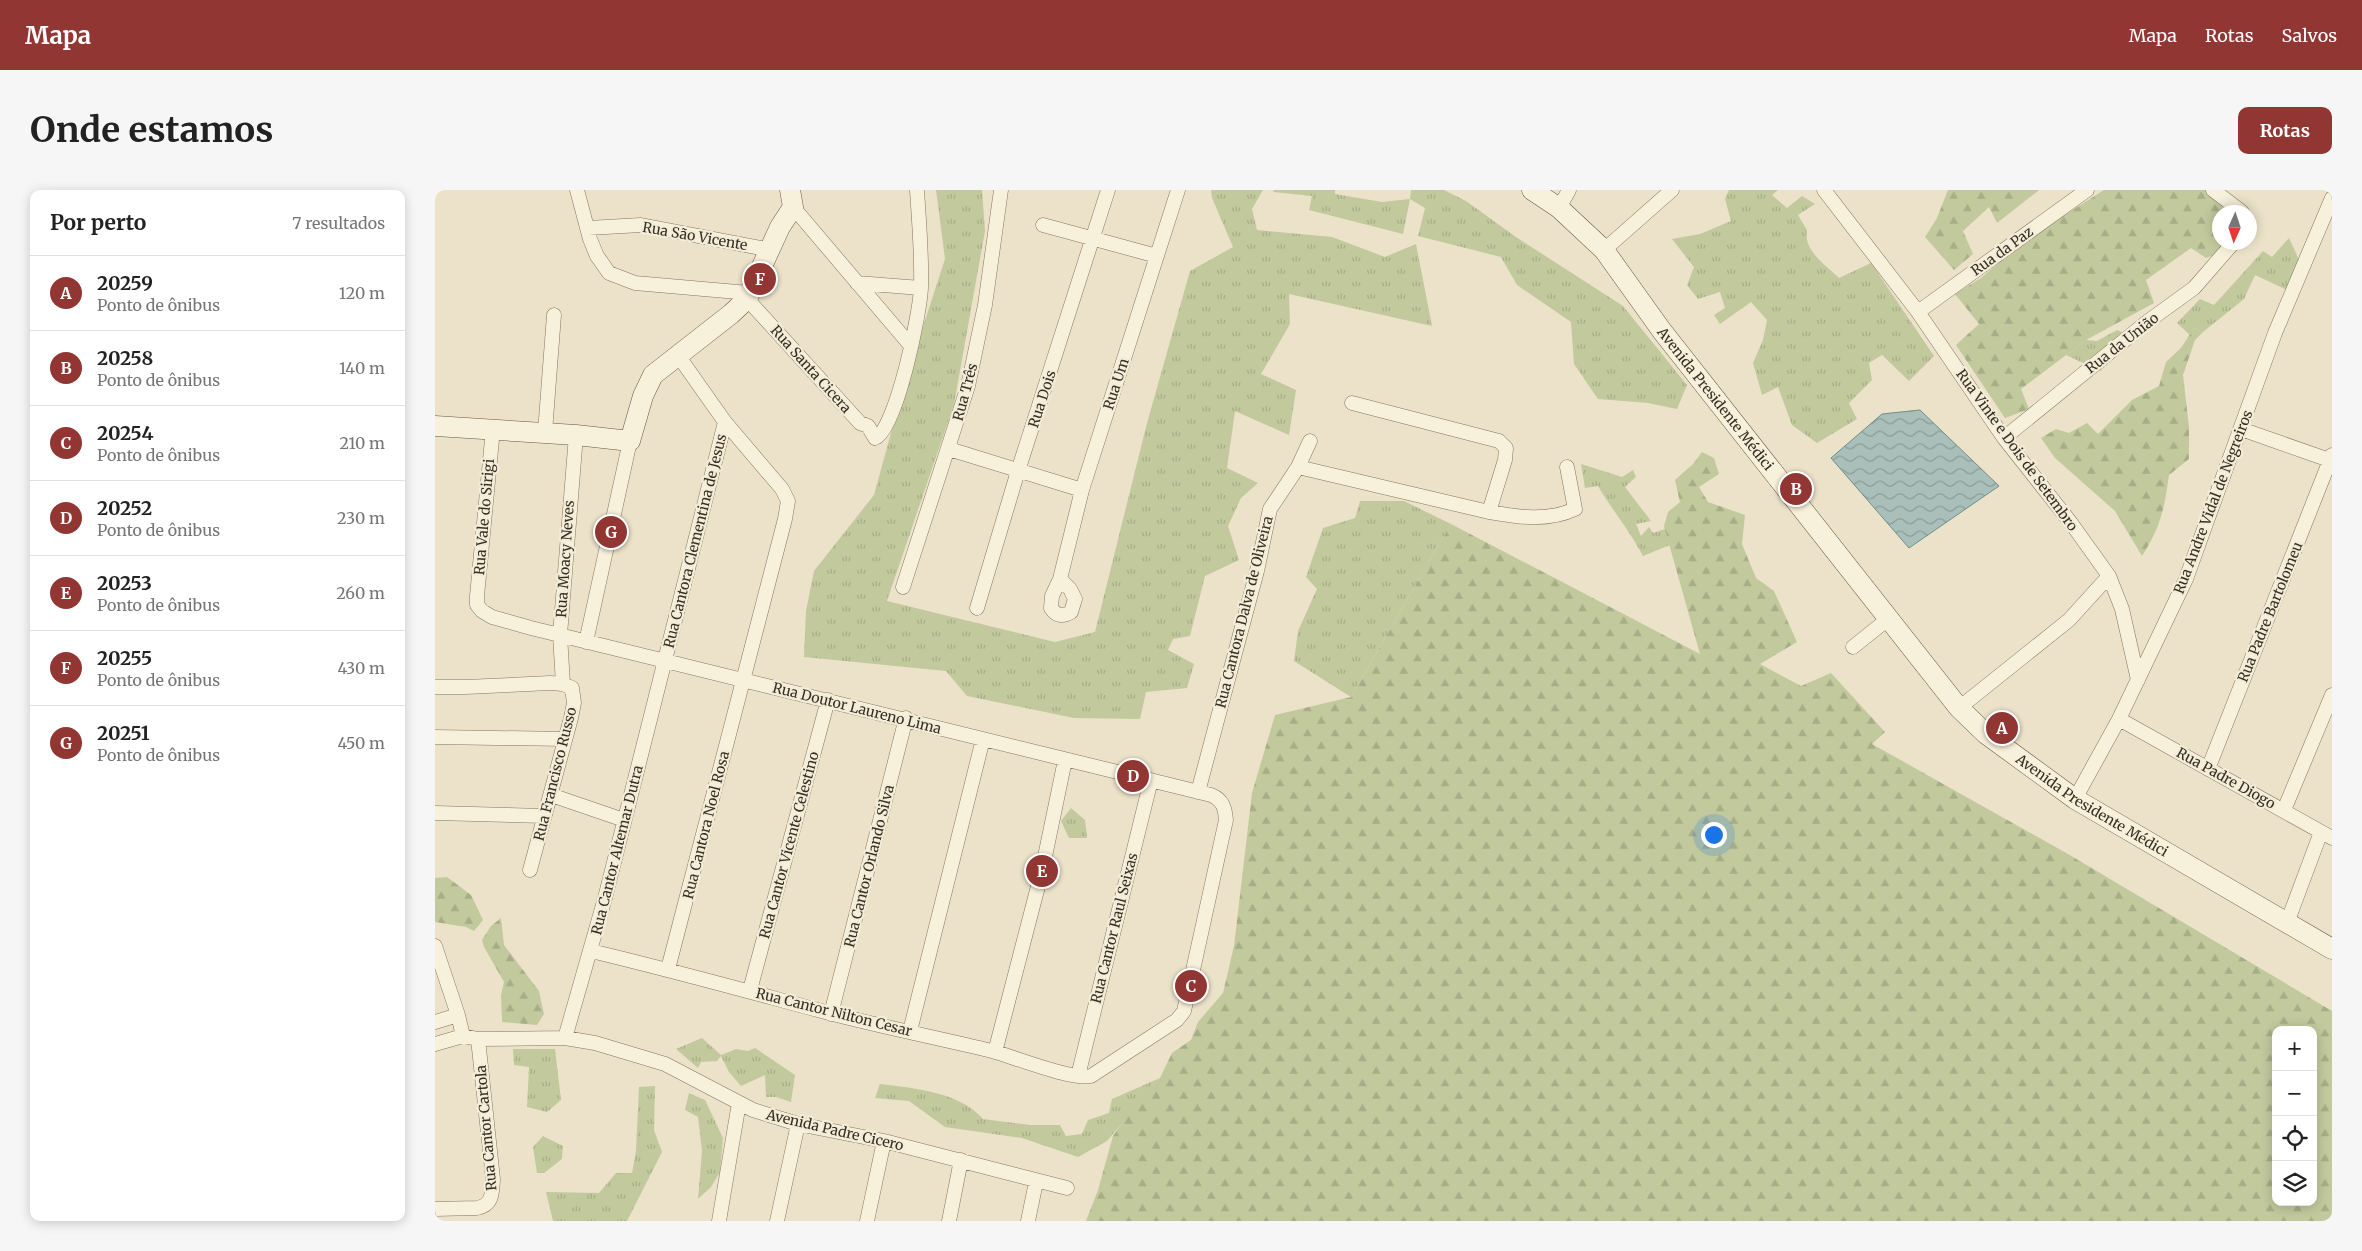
<!DOCTYPE html>
<html lang="pt">
<head>
<meta charset="utf-8">
<style>
	body { margin:0; font-family:Merriweather,serif; background:#f6f6f6; color:#222 }
	.controls { position:absolute; right:15px; bottom:15px; display:grid; overflow:hidden; border-radius:10px; box-shadow:0 2px 12px #0003 }
	.controls button { width:45px; height:45px; display:grid; place-items:center; padding:0; border:0; border-bottom:1px solid #e0e0e0; background:#fff; color:#222; font:25px sans-serif }
	.compass { position:absolute; left:1777px; top:15px; width:45px; height:45px; border-radius:50%; background:#fff; box-shadow:0 2px 12px #0003; rotate:183deg }
	.you { position:absolute; left:1278px; top:644px; width:18px; height:18px; margin:-12px; border:4px solid #fff; border-radius:50%; background:#1a73e8; box-shadow:0 0 0 8px #1a73e833 }
	.badge { display:grid; place-items:center; width:32px; height:32px; border-radius:50%; background:#913633; color:#fff; font-size:16px; font-weight:700 }
	.pin { position:absolute; translate:-50% -50%; border:2px solid #fff; box-shadow:0 1px 5px #0006 }
	.list { margin:0; padding:0; list-style:none }
	h2 { display:flex; justify-content:space-between; align-items:center; height:65px; margin:0; padding:0 20px; font-size:21px }
	h2 small { font-size:16px; font-weight:400; color:#767676 }
	.list li { display:grid; grid-template-columns:32px 1fr auto; gap:15px; align-items:center; box-sizing:border-box; height:75px; padding:0 20px; border-top:1px solid #e0e0e0 }
	.list b { display:block; font-size:19px; white-space:nowrap }
	.list p { margin:0; font-size:16px; white-space:nowrap; color:#767676 }
	.list em { font-size:16px; font-style:normal; color:#767676 }
	.icon { flex:none; width:28px; height:28px; fill:none; stroke:currentColor; stroke-width:2; stroke-linecap:round; stroke-linejoin:round }
	.map { position:relative; flex:none; width:1897px; height:1031px; overflow:hidden; border-radius:10px }
	header { display:flex; align-items:center; gap:30px; box-sizing:border-box; height:70px; padding:0 25px; background:#913633; color:#fff }
	header strong { font-size:24px }
	nav { display:flex; gap:28px; margin-inline-start:auto; font-size:18px }
	.intro { display:flex; align-items:center; justify-content:space-between; box-sizing:border-box; height:120px; padding:0 30px }
	h1 { margin:0; font-size:35px }
	.button { padding:12px 22px; border-radius:10px; background:#913633; color:#fff; font-size:18px; font-weight:700 }
	main { display:flex; gap:30px; padding:0 30px }
	aside { flex:1; background:#fff; border-radius:10px; box-shadow:0 2px 12px #0003 }
	.map>svg:first-child { display:block }
</style>
</head>
<body>
<header>
<strong>Mapa</strong>
<nav><a>Mapa</a><a>Rotas</a><a>Salvos</a></nav>
</header>
<div class="intro"><h1>Onde estamos</h1><a class="button">Rotas</a></div>
<main>
<aside>
<h2>Por perto<small>7 resultados</small></h2>
<ul class="list">
<li><span class="badge">A</span><div><b>20259</b><p>Ponto de ônibus</p></div><em>120 m</em></li>
<li><span class="badge">B</span><div><b>20258</b><p>Ponto de ônibus</p></div><em>140 m</em></li>
<li><span class="badge">C</span><div><b>20254</b><p>Ponto de ônibus</p></div><em>210 m</em></li>
<li><span class="badge">D</span><div><b>20252</b><p>Ponto de ônibus</p></div><em>230 m</em></li>
<li><span class="badge">E</span><div><b>20253</b><p>Ponto de ônibus</p></div><em>260 m</em></li>
<li><span class="badge">F</span><div><b>20255</b><p>Ponto de ônibus</p></div><em>430 m</em></li>
<li><span class="badge">G</span><div><b>20251</b><p>Ponto de ônibus</p></div><em>450 m</em></li>
</ul>
</aside>
<div class="map">
<svg width="1897" height="1031" viewBox="0 0 1897 1031">
	<defs>
		<pattern id="grass-tufts" width="24" height="20" patternUnits="userSpaceOnUse" patternTransform="scale(1.25)"><rect width="24" height="20" fill="#c2c99d"/><path d="M3 7l-1-3M5 7V3M7 7l1-3M15 17l-1-3M17 17v-4M19 17l1-3" fill="none" stroke="#a7ad87"/></pattern>
		<pattern id="forest-firs" width="22" height="20" patternUnits="userSpaceOnUse" patternTransform="scale(1.25)"><rect width="22" height="20" fill="#c2c99d"/><path d="M5 1l3.5 6h-7zM16 11l3.5 6h-7z" fill="#a7ad87"/></pattern>
		<pattern id="water-waves" width="16" height="10" patternUnits="userSpaceOnUse" patternTransform="scale(1.25)"><rect width="16" height="10" fill="#a9c0ba"/><path d="M0 5q4-4 8 0t8 0" fill="none" stroke="#8b9c97"/></pattern>
	</defs>
	<rect width="100%" height="100%" fill="#ebe2c9"/>
	<!-- grass -->
	<path fill="url(#grass-tufts)" d="M501,0H547L550,41L519,214L452,411L620,452L660,442L712,233L755,81L798,57L777,8L776,0H828L817,19L822,40L897,47L950,67L981,54L997,136L854,104L855,134L826,184L861,200L854,245L800,221L792,278L823,293L806,308L793,336L804,370L770,386L755,446L738,449L733,460L759,474L752,498L711,502L705,529L639,528L532,506L511,481L369,467L371,421L379,381L439,305L470,192L510,69Z
		M839,0H900V4L947,12L975,9L976,0H1009L1031,11L1081,47L1188,116L1252,195L1242,219L1213,213L1163,209L1139,174L1136,132L1082,95L1066,67L983,46L990,18L975,9L968,44L874,20L877,6L838,2Z
		M1294,0H1343L1337,5L1352,18L1367,6L1380,14L1363,25L1372,40C1368,61 1391,75 1404,88L1436,73L1499,166L1474,191L1447,165L1434,173L1437,190L1414,213L1422,229L1382,253L1357,235L1343,197L1327,205L1318,173L1328,150L1332,130L1316,112L1285,134L1279,125L1290,118L1285,102L1263,109L1252,95L1259,77L1237,49L1265,44L1296,31L1290,9Z
		M1854,48L1865,72L1852,100L1820,85L1809,109L1768,142L1759,138L1755,145L1742,133L1765,109L1779,115L1828,61L1837,67Z
		M1682,140L1691,144L1681,166L1665,181L1631,165L1651,150L1662,151Z
		M1146,274L1187,287L1198,280L1201,287L1190,297L1216,331L1201,334L1206,346L1214,337L1218,343L1230,339L1235,355L1208,366C1195,341 1177,320 1163,296L1150,298Z
		M925,311H969L1016,334L916,507L859,471L863,441L882,399L871,387L888,338L920,328Z
		M636,618L650,630L652,648H634L626,631Z
		M267,848L286,865L301,859L313,861L320,858L360,885L356,912L341,907H331L330,885L306,896L294,882L286,866L282,871L266,872L263,878L241,859Z
		M120,859L126,910L112,922L92,917L94,877L79,875L78,859Z
		M725,888L672,951L643,967L587,948L510,937L474,911L440,908L445,894C478,898 525,902 548,929L596,935H625L631,946L647,944L653,930L674,923L677,909Z
		M220,896L219,940L227,962L192,1031H118L111,1002L164,1003L181,983H197L201,961L204,897Z
		M254,903L270,910L288,948L285,982L276,997L263,1009L267,961L263,927L250,920Z
		M108,946L128,956L127,969L109,983H102L98,957Z"/>
	<!-- forest -->
	<path fill="url(#forest-firs)" fill-rule="evenodd" d="M1513,0H1604L1562,33L1554,17L1528,41L1538,64L1519,80L1490,47L1502,28Z
		M1669,0H1773L1782,7L1790,22H1784V52L1791,53L1782,64L1771,68L1756,58L1711,90L1719,113L1651,150L1586,199L1594,219L1570,228L1521,155L1544,134L1520,104L1546,88L1589,51Z
		M1759,138L1768,142L1760,150L1748,185L1754,237V269L1734,285C1729,320 1726,336 1707,366L1680,321L1620,268L1606,248L1621,239L1634,243L1652,233L1663,244L1697,210L1724,196L1731,172L1746,158Z
		M1267,262L1279,268L1284,284L1264,297L1273,312L1310,325L1307,354L1321,388L1339,401L1362,452L1325,474L1366,496L1396,483L1450,542L1437,554L1633,664L1897,821V1031H651L663,1000L678,946L694,922L725,888L737,863L756,850L763,832L788,803L799,756L817,603L840,525L916,507L1016,334L1265,464L1229,336L1233,322L1245,312L1240,290L1258,274ZM1841,840H1878V1012H1841Z
		M12,687L36,705L48,730L39,741L31,737L0,732V688Z
		M66,728L69,755L104,801L109,824L102,835L67,832L66,805L69,792L49,757L47,750L56,736Z"/>
	<!-- water -->
	<path fill="url(#water-waves)" stroke="#708e88" d="M1485,220L1564,296L1474,358L1396,268L1447,224Z"/>
	<g fill="none" stroke-linecap="round" stroke-linejoin="round">
		<defs>
			<path id="street" d="M142,0L155,49L162,66L174,83L200,93L314,103
				M1389,0L1483,122L1569,248L1636,333L1674,386L1687,419L1703,490
				M1778,0L1807,22
				M358,17L476,156
				M1124,18L1134,0
				M608,35L722,66
				M153,38L206,35L336,60
				M1169,60L1237,0
				M422,93L486,98
				M312,109L425,233L433,236L440,248C461,241 486,120 486,96C487,64 484,32 482,0
				M1483,122L1652,0
				M58,239L42,406V415L47,421L57,427L96,438L776,605C788,610 790,618 791,630L749,821L742,830L656,886C636,890 579,867 557,861C503,848 448,837 394,823C315,802 236,780 156,761
				M1806,239L1897,271
				M110,242L119,125
				M1569,248L1712,132L1759,98L1799,52
				M514,259L647,300
				M863,277L1054,322L1070,270L1071,258L1064,251L917,213
				M1054,322C1083,327 1112,332 1140,319L1132,277
				M625,389L635,399L640,409L636,422C628,427 621,426 616,418L617,406L625,389L647,300L743,0
				M468,397L533,196L550,115L566,0
				M542,418L583,281L673,0
				M151,452L195,251
				M1418,457L1453,429
				M128,494L125,445L141,245
				M0,497H31L115,493L128,494L137,498L139,513L136,528L95,680
				M1524,518L1634,430L1674,386
				M1684,529L1897,648
				M0,547L130,549
				M1773,579L1897,265
				M763,602L822,381L835,319L863,277L875,251
				M116,605L189,630
				M1640,609L1684,529L1751,389L1840,143L1897,8
				M1849,620L1897,505
				M0,623L109,626
				M1852,733L1886,642
				M0,756L23,825L28,846
				M233,779L350,329L353,311L347,299L290,232L242,164
				M315,800L393,510
				M396,824L471,528
				M0,832L23,825
				M475,841L548,549
				M130,848L170,708L290,232
				M0,854L28,846L43,849L130,848L160,853L230,874L318,920L363,934L449,951L632,998
				M560,862L607,681L630,570
				M643,886L716,590
				M0,1019L42,1018C58,1015 57,1003 58,989L43,849
				M284,1031L304,913
				M342,1031L363,934
				M432,1031L449,951
				M514,1031L526,970
				M593,1031L601,992"/>
			<g id="secondary">
				<path id="s1" d="M1097,0L1124,18L1169,60L1227,141L1524,518L1551,544L1640,609L1897,759"/>
				<path d="M0,236L141,245L195,251L208,206L218,185L296,124L312,109L345,37L358,17L355,0"/>
			</g>
		</defs>
		<!-- street casing -->
		<use href="#street" stroke="#86755f" stroke-width="15"/>
		<!-- secondary casing -->
		<use href="#secondary" stroke="#685742" stroke-width="21"/>
		<!-- street -->
		<use href="#street" stroke="#f7f0db" stroke-width="14"/>
		<!-- secondary -->
		<use href="#secondary" stroke="#f7f0db" stroke-width="20"/>
	</g>
	<g text-anchor="middle" dominant-baseline="central" stroke-width="4.5" stroke-linejoin="round" paint-order="stroke">
		<!-- street labels -->
		<g font-size="14" fill="#382d21" stroke="#f3ecd8">
			<text transform="translate(260 46) rotate(10)">Rua São Vicente</text>
			<text transform="translate(1567 61) rotate(-36)">Rua da Paz</text>
			<text transform="translate(1687 153) rotate(-38)">Rua da União</text>
			<text transform="translate(376 179) rotate(48)">Rua Santa Cicera</text>
			<text transform="translate(681 194) rotate(-72)">Rua Um</text>
			<text transform="translate(530 202) rotate(-75)">Rua Três</text>
			<text transform="translate(607 209) rotate(-72)">Rua Dois</text>
			<text stroke="none"><textPath href="#s1" startOffset="280">Avenida Presidente Médici</textPath></text>
			<text transform="translate(1582 260) rotate(54)">Rua Vinte e Dois de Setembro</text>
			<text transform="translate(1778 312) rotate(-69)">Rua Andre Vidal de Negreiros</text>
			<text transform="translate(49 327) rotate(-85)">Rua Vale do Sirigi</text>
			<text transform="translate(260 351) rotate(-76)">Rua Cantora Clementina de Jesus</text>
			<text transform="translate(130 369) rotate(-86)">Rua Moacy Neves</text>
			<text transform="translate(809 422) rotate(-76)">Rua Cantora Dalva de Oliveira</text>
			<text transform="translate(1835 422) rotate(-68)">Rua Padre Bartolomeu</text>
			<text transform="translate(422 518) rotate(14)">Rua Doutor Laureno Lima</text>
			<text transform="translate(120 584) rotate(-76)">Rua Francisco Russo</text>
			<text transform="translate(1791 588) rotate(29)">Rua Padre Diogo</text>
			<text stroke="none"><textPath href="#s1" startOffset="839">Avenida Presidente Médici</textPath></text>
			<text transform="translate(271 635) rotate(-76)">Rua Cantora Noel Rosa</text>
			<text transform="translate(354 655) rotate(-75)">Rua Cantor Vicente Celestino</text>
			<text transform="translate(182 660) rotate(-76)">Rua Cantor Altemar Dutra</text>
			<text transform="translate(434 676) rotate(-76)">Rua Cantor Orlando Silva</text>
			<text transform="translate(679 738) rotate(-76)">Rua Cantor Raul Seixas</text>
			<text transform="translate(399 822) rotate(14)">Rua Cantor Nilton Cesar</text>
			<text transform="translate(51 938) rotate(-95)">Rua Cantor Cartola</text>
			<text transform="translate(400 940) rotate(13)">Avenida Padre Cicero</text>
		</g>
	</g>
</svg>
<div class="controls">
<button>+</button>
<button>−</button>
<button><svg class="icon" aria-label="locate" viewBox="0 0 24 24"><circle cx="12" cy="12" r="6"/><path d="M12 2v4M12 18v4M2 12h4M18 12h4"/></svg></button>
<button><svg class="icon" aria-label="layers" viewBox="0 0 24 24"><path d="M12 4l9 5-9 5-9-5zM3 14l9 5 9-5"/></svg></button>
</div>
<svg class="compass" viewBox="-18 -18 36 36"><path d="M0-13l5 13h-10z" fill="#e53935"/><path d="M0 13l5-13h-10z" fill="#767676"/></svg>
<div class="you"></div>
<div class="pin badge" style="left:1567px;top:538px">A</div>
<div class="pin badge" style="left:1361px;top:299px">B</div>
<div class="pin badge" style="left:756px;top:796px">C</div>
<div class="pin badge" style="left:698px;top:586px">D</div>
<div class="pin badge" style="left:607px;top:681px">E</div>
<div class="pin badge" style="left:325px;top:89px">F</div>
<div class="pin badge" style="left:176px;top:342px">G</div>
</div>
</main>
</body>
</html>
